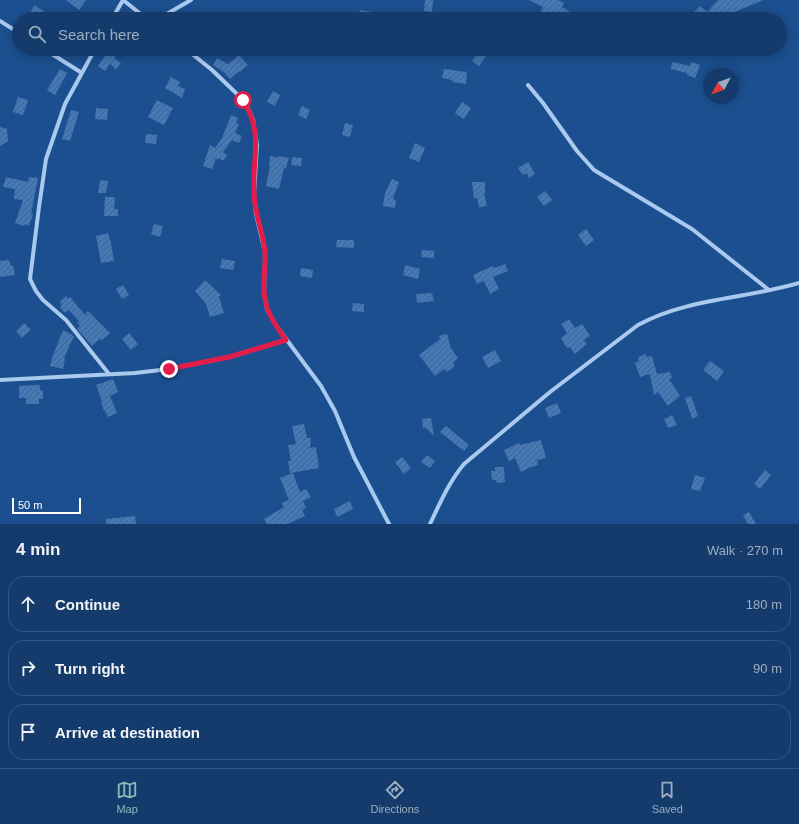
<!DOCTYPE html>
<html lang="en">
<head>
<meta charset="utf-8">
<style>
	body { margin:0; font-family:Arial,sans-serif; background:#1d4271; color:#f1f3f6 }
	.compass { position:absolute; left:703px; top:68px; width:36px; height:36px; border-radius:50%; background:#143b6b; box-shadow:0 2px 10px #0003; rotate:229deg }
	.scale { position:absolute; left:12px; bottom:10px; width:69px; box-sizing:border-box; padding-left:4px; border:2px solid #fff; border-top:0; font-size:11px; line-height:14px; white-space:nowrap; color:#fff; -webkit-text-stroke:3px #1b4f8f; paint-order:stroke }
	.stop { position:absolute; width:12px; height:12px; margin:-9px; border:3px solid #e11d48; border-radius:50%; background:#fff }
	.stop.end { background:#e11d48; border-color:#fff; box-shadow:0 1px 4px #0008 }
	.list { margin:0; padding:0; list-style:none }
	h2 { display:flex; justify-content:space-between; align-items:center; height:52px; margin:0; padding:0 16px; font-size:17px }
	h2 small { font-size:13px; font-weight:400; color:#9dadc1 }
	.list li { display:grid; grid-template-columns:26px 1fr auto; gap:12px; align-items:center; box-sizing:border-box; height:56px; margin:0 8px 8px; padding:0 8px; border:1px solid #33557e; border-radius:16px }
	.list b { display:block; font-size:15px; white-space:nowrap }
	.list em { font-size:13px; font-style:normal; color:#9dadc1 }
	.icon { flex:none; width:22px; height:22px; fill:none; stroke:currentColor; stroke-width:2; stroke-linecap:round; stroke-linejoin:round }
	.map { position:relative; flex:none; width:799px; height:524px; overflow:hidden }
	.search { position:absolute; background:#143b6b; box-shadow:0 2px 10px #0003; left:12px; right:12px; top:12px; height:44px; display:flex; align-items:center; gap:10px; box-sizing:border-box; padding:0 14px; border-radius:22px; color:#9dadc1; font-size:15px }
	.sheet { height:244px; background:#143b6b }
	nav { display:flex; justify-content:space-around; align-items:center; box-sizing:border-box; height:56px; border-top:1px solid #33557e; background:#143b6b; font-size:11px; color:#9dadc1 }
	nav a { display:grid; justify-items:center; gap:2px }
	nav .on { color:#8bbbb9 }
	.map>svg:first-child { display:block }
</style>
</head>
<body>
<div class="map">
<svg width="799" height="524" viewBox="0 0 799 524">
	<defs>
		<pattern id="building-hatch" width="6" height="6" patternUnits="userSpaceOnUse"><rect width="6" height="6" fill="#4478b7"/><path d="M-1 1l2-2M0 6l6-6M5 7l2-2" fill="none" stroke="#486282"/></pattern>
	</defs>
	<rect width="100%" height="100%" fill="#1b4f8f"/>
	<!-- building -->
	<path fill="url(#building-hatch)" d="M66,0H86L79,10Z
		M425,0H433L432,12L424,11Z
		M529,0H558L564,3L562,7L581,19H550L540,14L543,7Z
		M718,0H763L730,14L726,19H701L694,12L700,6L707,12Z
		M34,5L44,11L39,19H27Z
		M360,10L372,12L371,19H358Z
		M110,49H120L114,58L121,63L116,69L110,64L105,71L98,66Z
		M466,49H491L479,66L472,61L477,54Z
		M239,55L248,65L240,72L239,71L230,79L224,72L213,65L217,58L228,64Z
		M672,62L690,66L691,62L700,65L695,78L687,75V73L671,69Z
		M60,69L67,73L55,95L47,90Z
		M444,69L467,72L466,84L452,82V80L442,78Z
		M171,77L180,82L178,86L185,89L182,98L165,88Z
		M273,91L280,95L275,106L267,102Z
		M18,97L28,100L23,115L13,112Z
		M157,100L173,108L164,125L148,117Z
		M462,102L471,108L464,119L455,113Z
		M302,106L310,110L306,119L298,115Z
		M96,108L108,109L107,120L95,119Z
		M71,110L79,112L70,141L62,139Z
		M231,115L238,118L236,123L239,124L235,133L242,136L239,143L232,140L223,152L227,155L223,161L219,158L218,160L216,158L212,169L203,166L210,145L215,148L222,138Z
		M345,123L353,125L350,137L342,135Z
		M0,127L7,129L8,141L0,146Z
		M146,134L157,135L156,144L145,143Z
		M415,143L425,148L419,162L409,158Z
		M270,156L279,158V156L289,158L286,168H284L279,189L266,186L270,166L269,165Z
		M292,157L302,158L301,166L291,165Z
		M528,162L535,174L529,178L527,173L523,175L518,168Z
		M6,177L28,182L29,177L38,178L31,214L33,215L29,226L25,224L24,226L15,223L23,200L14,199L15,189L3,187Z
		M392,179L399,182L393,198L396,201L395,208L383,206L385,193Z
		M100,180L108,181L106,193H98Z
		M472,182H485V193H484L487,206L479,207L477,198L474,199Z
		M545,191L552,200L544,206L537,197Z
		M105,197H115L114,209H118V216H104Z
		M154,224L163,226L160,237L151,234Z
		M586,229L594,240L586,246L578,235Z
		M108,233L111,243L114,261L101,263L96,236Z
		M337,240H354V248L336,247Z
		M422,250L434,251V258L421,257Z
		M222,259L235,261L233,270L220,268Z
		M9,260L11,266H13L15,275L0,277V261Z
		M505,264L508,271L493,277L499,289L490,294L484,281L477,284L473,275L493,266L494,268Z
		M405,265L420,269L418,279L403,275Z
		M301,268L313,270L312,278L300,276Z
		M205,280L221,295L219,297L224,313L210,317L206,304L195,291Z
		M123,285L129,295L122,299L116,289Z
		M432,293L434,301L417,303L416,294Z
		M66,296L68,299L70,297L85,315L88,311L110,333L102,340L100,339L92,346L77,329L80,326L77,323L79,321L69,310L65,313L60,307L62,305L60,302Z
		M353,303L364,304V312L352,311Z
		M569,319L575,328L582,324L590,336L584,340L587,344L575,354L570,347L567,348L561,338L567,333L561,324Z
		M24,323L31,330L22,338L16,331Z
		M63,330L74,336L64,358L65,359L63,369L50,366L53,355Z
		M129,333L138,344L131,350L122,339Z
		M447,334L451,348L458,358L453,363L455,366L447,372L444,369L435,376L419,355L440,339L439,336Z
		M495,350L501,361L488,368L482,357Z
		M646,354L647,357L652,356L657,374L670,372L672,378L669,379L680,396L668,406L658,392L654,395L650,374L640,377L635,363L639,361L638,357Z
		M710,361L724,371L717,381L703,370Z
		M113,379L118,392L110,396L117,413L108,417L105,410L104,411L101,402H102L96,385Z
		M40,385V390H43V399H39V404H26V398H19V386Z
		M691,396L698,416L692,419L685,398Z
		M557,403L561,413L549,418L545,408Z
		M672,415L677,425L668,428L664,419Z
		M431,418L434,436L426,428H423L422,419Z
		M304,424L307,438H311L310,448L316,447L319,468L290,473L288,461H291L288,445L296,444L292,426Z
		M446,426L469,445L464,451L440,432Z
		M541,440L546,458L537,460L538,465L531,467L521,472L515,458L509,461L504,450L519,443L520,445Z
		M427,455L435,461L430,468L421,462Z
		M402,457L411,468L404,474L395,462Z
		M495,467H504L505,482L497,483L496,480H492L491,471H495Z
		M765,470L771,475L760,489L754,484Z
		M293,473L300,492L306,489L311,497L303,501L306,508L302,510L305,516L288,524H267L264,519L284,507L282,503L289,500L280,478Z
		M695,475L705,478L700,491L691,489Z
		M350,501L353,509L337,517L334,509Z
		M749,512L756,524H748L743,515Z
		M135,516L136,524H106V519Z"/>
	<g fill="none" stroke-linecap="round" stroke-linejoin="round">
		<!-- minor -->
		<path stroke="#a9c9ee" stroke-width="4" d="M123,0L147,19
			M112,19L123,0
			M158,19L191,0
			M0,21L19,33
			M44,49L82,73
			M95,49L65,104L46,159L39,207L30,279L36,291L43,300L66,320L109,374
			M186,49L212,70L237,94L248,108L253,120L257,145L254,194L256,214L265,252L264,292L267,309L275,324L321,386L335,411L354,457L389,524
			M528,85L543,103L577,151L594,170L692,229L769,290
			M0,380L135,373L169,369L229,357L286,340
			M430,524C440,503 449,482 464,464L550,392L638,325C687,298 746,299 799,283"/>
	</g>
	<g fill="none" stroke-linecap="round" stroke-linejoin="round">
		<!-- route -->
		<path stroke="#e11d48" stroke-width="5" d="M169,369L229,357L286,340C275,325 265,311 264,291C263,278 266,265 265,252C263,231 254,213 254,192C252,157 264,134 243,100"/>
	</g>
</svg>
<svg class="compass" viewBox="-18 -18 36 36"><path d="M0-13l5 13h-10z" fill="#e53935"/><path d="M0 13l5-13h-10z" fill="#9dadc1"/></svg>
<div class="scale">50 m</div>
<div class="stop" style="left:243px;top:100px"></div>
<div class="stop end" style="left:169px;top:369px"></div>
<div class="search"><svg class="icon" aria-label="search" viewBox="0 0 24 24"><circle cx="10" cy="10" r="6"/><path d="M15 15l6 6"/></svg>Search here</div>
</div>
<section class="sheet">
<h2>4 min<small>Walk · 270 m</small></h2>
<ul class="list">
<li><svg class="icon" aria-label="ahead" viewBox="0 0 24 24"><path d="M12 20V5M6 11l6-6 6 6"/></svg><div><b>Continue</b></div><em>180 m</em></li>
<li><svg class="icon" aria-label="right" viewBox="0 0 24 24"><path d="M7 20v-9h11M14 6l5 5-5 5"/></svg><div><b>Turn right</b></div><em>90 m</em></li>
<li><svg class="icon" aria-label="arrive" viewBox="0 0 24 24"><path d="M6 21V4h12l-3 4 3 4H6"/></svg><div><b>Arrive at destination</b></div></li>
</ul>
</section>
<nav>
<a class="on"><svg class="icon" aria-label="map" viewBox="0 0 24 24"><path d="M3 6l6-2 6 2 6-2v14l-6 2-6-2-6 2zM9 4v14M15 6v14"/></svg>Map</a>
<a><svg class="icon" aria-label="directions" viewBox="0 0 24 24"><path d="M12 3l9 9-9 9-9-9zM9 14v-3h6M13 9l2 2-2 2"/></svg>Directions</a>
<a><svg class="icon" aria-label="saved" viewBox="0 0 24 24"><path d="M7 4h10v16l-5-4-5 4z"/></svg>Saved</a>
</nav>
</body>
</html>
